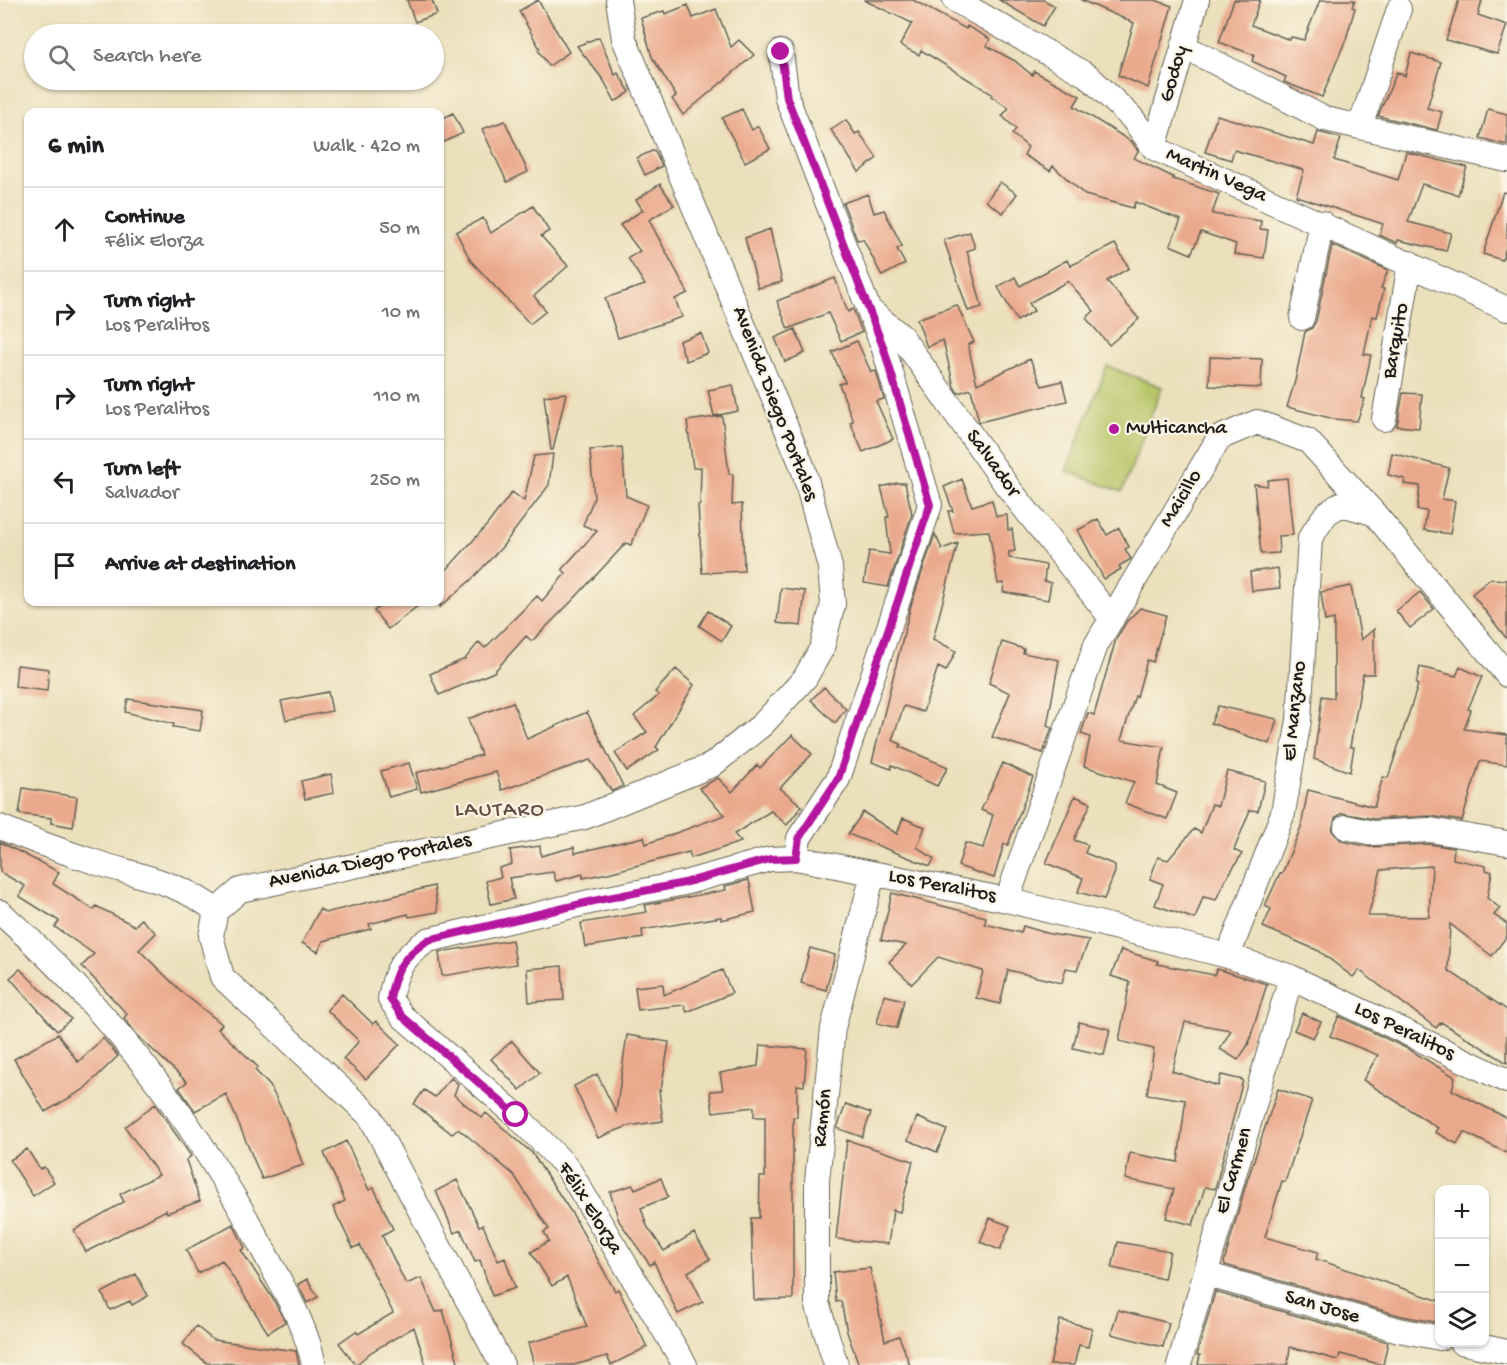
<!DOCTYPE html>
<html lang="en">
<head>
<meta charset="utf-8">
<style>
	body { margin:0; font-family:"Gochi Hand",sans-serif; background:#f6f6f6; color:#202124 }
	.controls { position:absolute; right:18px; bottom:18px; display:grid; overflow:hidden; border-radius:12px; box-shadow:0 2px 4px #0004 }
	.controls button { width:54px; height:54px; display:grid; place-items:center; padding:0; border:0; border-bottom:2px solid #e0e0e0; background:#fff; color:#202124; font:30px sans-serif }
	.stop { position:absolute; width:18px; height:18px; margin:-14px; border:4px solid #b5179e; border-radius:50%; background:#fff }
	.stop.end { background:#b5179e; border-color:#fff; box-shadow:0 2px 6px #0008 }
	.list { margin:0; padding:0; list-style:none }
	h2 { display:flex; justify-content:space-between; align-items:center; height:78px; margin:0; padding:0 24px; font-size:26px }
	h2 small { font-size:20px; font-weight:400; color:#757577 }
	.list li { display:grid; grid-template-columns:39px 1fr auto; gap:18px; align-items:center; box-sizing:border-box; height:84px; padding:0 24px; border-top:2px solid #e0e0e0 }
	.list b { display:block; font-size:22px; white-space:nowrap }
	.list p { margin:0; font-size:20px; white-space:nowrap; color:#757577 }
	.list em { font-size:20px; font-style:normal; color:#757577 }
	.icon { flex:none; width:33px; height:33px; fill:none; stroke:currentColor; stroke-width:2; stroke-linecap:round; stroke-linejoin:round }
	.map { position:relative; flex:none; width:1507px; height:1365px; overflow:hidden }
	.search { position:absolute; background:#fff; box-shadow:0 2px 4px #0004; left:24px; top:24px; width:420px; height:66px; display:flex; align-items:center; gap:15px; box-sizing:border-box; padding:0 21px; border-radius:33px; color:#757577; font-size:22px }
	.panel { position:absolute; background:#fff; box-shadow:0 2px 4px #0004; left:24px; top:108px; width:420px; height:498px; border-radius:12px }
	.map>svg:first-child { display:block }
</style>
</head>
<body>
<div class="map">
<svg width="1507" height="1365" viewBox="0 0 1507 1365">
	<rect width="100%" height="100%" fill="#fcf5e5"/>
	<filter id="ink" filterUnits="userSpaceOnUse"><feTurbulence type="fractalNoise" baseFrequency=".0167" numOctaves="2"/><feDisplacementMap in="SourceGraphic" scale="12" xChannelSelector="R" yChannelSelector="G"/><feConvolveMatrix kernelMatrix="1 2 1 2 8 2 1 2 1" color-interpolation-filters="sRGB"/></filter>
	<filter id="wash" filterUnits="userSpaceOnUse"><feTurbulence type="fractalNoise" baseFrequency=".008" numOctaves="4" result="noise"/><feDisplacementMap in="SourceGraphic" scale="24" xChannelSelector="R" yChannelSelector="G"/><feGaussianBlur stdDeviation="1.35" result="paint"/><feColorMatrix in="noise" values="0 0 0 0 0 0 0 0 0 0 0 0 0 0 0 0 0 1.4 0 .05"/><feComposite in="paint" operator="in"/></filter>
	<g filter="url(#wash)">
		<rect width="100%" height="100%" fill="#ebe0bc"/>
		<!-- green -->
		<path fill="#b7c567" stroke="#6a7042" stroke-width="1.5" d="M1107,366L1162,387L1122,492L1066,471Z"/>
		<g id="blocks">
			<!-- building -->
			<path fill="#eaa98c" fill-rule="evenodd" d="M407,0H432L437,14L415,22Z
				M538,0L569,52L549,66L538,50L540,49L519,11Z
				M864,0H913L966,29L967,26L990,39L987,46L1015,61L1032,75L1034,71L1080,96L1074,106L1132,142L1138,151L1134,158L1173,177V179L1219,194L1212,214L1261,221L1260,229L1268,230L1264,258L1234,254L1236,244L1201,232L1191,254L1170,245L1181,220L1135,202L1133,208L1085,195L1053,166L1050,171L1024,155L1028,147L1012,134L1016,129L1002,116L1009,108L991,96L992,94L921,50L919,55L900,45L912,23Z
				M999,0H1044L1055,6L1043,26Z
				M1081,0H1155L1172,6L1148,88L1118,75L1134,23Z
				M1234,0H1260L1251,25L1290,40L1291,37L1304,40L1320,0H1355L1352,7L1355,8L1346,39L1322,97L1284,82L1286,77L1252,61L1254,55L1219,42Z
				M1459,0H1482L1478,15L1507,25L1497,54L1446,40Z
				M688,5L693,18L716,9L731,47L739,40L754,55L683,115L672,99L676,96L652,57L641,18L664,11L665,14Z
				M599,37L615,75L618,73L630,92L618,100L615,101L604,81L577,46Z
				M1411,53L1441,62L1427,108L1442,112L1437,130L1378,116L1397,72L1405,76Z
				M742,109L752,130L758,126L770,149L745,162L722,118Z
				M1488,109L1507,114V145L1480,138Z
				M453,113L463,133L440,144V120Z
				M1217,115L1314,145L1318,132L1341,138L1334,160L1398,180L1406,152L1467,167L1458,195L1422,184L1408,222L1451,233L1446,251L1398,240L1397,243L1379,235L1383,224L1296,196L1304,170L1234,150L1231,160L1205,152Z
				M846,120L855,134L859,132L877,158L859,172L831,130Z
				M505,121L528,172L507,182L482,129Z
				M654,150L662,166L645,175L637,158Z
				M1000,182L1017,194L1003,213L986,201Z
				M660,184L674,205L649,220L688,293L675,299L682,317L618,338L605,298L645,285L628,258L640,251L620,225L643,210L636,200Z
				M1503,192L1507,193V244L1502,260L1483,254Z
				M868,194L874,213L884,210L902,246L897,249L905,264L882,276L863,239L857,240L843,203Z
				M533,206L549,231L541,236L568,266L534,296L546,311L530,324L471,261L456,232L483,218L491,233Z
				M770,229L782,282L758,288L745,238Z
				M970,232L975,248L967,251L982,307L968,311L944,240Z
				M1115,244L1129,268L1107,281L1139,319L1109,345L1086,318L1094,311L1068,281L1029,303L1034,311L1017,321L998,287L1015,277L1020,286L1067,260L1070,266Z
				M1332,245L1388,270L1381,288L1384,289L1377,317L1372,316L1364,354L1371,355L1362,398L1365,399L1357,421L1334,419L1287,407L1295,381L1305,332L1312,328L1316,321Z
				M835,278L848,312L853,309L862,332L841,341L828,313L788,329L777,301Z
				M957,305L974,342L968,345L977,384L1030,359L1042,386L1062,381L1067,401L979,422L971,389L958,393L954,387L943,340L927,347L917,319Z
				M795,329L805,353L785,362L775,338Z
				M701,333L708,353L686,361L679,341Z
				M857,341L871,372L876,371L884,399L876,401L893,439L863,452L850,422L853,421L839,384L845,382L832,352Z
				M1210,357L1262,359L1261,388L1209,386Z
				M733,385L738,411L714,416L708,390Z
				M566,393L553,450H551L544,396Z
				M1403,393L1422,394L1419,428L1397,426Z
				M722,416L729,474H733L732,505L742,504L744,571L702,573L698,505H700L701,467L693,468L687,421Z
				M622,447L626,496L647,505L631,545L626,543L572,601L532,641L526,636L494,672L439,695L430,674L465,659L479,642L485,648L537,596L542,601L566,573L562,569L597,531L583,525L594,498L590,450Z
				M1392,453L1449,468L1442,499L1455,501L1450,534L1424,530L1427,511L1417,510L1420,486L1404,484L1405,479L1388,475Z
				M553,454L549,485L502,547L472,579L440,607V577L487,525L512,492L524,501L534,456Z
				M1287,478L1293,535L1278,536L1279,553L1261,554L1254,484L1267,486L1268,480Z
				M962,479L972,506L992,500L996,516L1007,515L1008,530L1012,529L1015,551L1009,552V558L1046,565L1044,581L1051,583L1048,600L1003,592L1004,583L998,584L989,531L954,533L948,511H953L944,487Z
				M897,483H905L912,514L888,587L864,583L869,551L890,554L886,517H889L881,487Z
				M1098,519L1107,535L1119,528L1129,547L1125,549L1131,559L1119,566L1121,569L1104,579L1078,530Z
				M935,534L942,549L958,543L933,639L956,651L946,671L938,667L923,712L904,706L892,740L901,744L900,747L948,767L937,786L892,765L891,769L872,762L911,605Z
				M1278,568L1280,588L1252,591L1250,572Z
				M1490,579L1507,580V639L1472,594Z
				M1351,586L1361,640L1374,629V674H1363L1350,747H1354L1350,772L1314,759L1322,696L1334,698V619L1325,621L1321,592Z
				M781,588L805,591L801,626L777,623Z
				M1420,592L1434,609L1410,628L1396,611Z
				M386,602H423L388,629L374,611Z
				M1140,608L1166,615L1153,662L1147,660L1137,697L1135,696L1121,740L1164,747L1157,785L1177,793L1167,819L1125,803L1134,782L1084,766L1090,737L1081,734L1088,713L1094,715L1116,639L1127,621Z
				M708,611L731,626L722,641L699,626Z
				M1002,642L1024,649L1023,653L1059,660L1047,726L1052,728L1043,753L992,737L1010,693L989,683Z
				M17,665L49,669L47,691L15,687Z
				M1420,667L1456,676L1460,667L1482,677L1468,709L1471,710L1464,729L1507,735V765L1480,761L1462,821L1430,816L1374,819L1342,813L1335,818L1332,831L1342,841L1370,847L1429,844L1454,848L1453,859L1486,866V870L1492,872L1487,898L1500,908L1494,915L1507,924V936L1492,956L1450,924L1448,970L1507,1010V1063L1441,1022L1436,1028L1359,970L1353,977L1319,951L1263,927L1271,909L1265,906L1280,873L1282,874L1301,827L1308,790L1374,807L1383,777L1388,778L1418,685L1416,684ZM1432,866L1429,917L1368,916L1381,870Z
				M676,669L694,685L656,747L659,750L627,771L615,753L647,732L634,716L659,695L655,692Z
				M824,687L846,709L835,723L811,700Z
				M328,692L332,711L286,720L281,701Z
				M128,699L203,710L200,731L173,727L174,724L125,712Z
				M513,702L527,739L587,712L623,786L612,791L590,760L502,790L496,772L421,792L416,773L481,755L468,719Z
				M1218,706L1277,719L1270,744L1211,723Z
				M792,735L812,754L780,788L802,806L787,825L771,811L734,834L741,842L691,858L689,852L608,873L583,878V874L556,881L553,872L509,878L514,899L491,904L486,881L501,877L499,868L512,864L510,850L540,846L541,856L574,847L575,853L644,837L646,844L725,815L699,788L718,778L732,792L757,765L760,768Z
				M409,763L417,789L389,797L381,771Z
				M1003,763L1033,777L1008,845L1004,844L994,878L958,866L965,843L983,848L993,815L981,810Z
				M1227,771L1265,781L1258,811L1250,810L1234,850L1242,854L1224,882L1216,900L1203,897L1195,919L1155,905L1163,884L1150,879L1158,857L1168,860L1194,829L1201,833L1212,804L1218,806Z
				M331,774L334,793L305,799L301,781Z
				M23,788L77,797L73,827L51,823V818L19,814Z
				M1075,796L1091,803L1074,840L1088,845L1085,853L1115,865V872L1104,899L1078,892L1083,878L1046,863Z
				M863,812L897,834L903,818L925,827L917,847L934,859L930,866L848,834Z
				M0,842L59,872L53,884L94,910L96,906L135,926L141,919L156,933L139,950L184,994L222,1024L218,1029L258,1067L255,1070L270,1086L285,1116L303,1165L262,1179L226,1094L195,1111L179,1088L187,1082L138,1036L124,1018L127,1014L82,966L94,954L55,927L59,921L19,896L25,886L0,872Z
				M749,880L755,912L721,920V917L642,930L643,938L585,947L581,923L647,912L645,905L726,890L725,886Z
				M434,886L438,912L409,917L408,914L369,924L371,929L323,941L318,952L302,943L320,909L325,913Z
				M892,893L986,917L985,924L1021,933L1023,926L1050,934L1089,940L1077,970L1066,968L1062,983L1008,970L1000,1004L976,998L983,971L938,957L912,984L889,962L906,945L881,940Z
				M512,940L516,964L442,976L439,952Z
				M810,948L835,955L826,990L801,983Z
				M1121,950L1158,961L1157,964L1214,975L1217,969L1267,984L1248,1045L1238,1060L1220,1049L1231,1030L1185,1022L1172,1071L1218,1086L1221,1075L1243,1080L1215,1189L1205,1187L1193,1225L1166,1218L1174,1189L1125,1179L1130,1153L1178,1162L1185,1105V1100L1147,1094L1154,1049L1119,1041L1130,982L1111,976Z
				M562,966L564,1000L529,1002L527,969Z
				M20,969L71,1019L57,1031L10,978Z
				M722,970L732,993L687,1012L684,1005L638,1010L635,987L663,984L664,995Z
				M342,994L373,1024L376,1021L400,1044L366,1079L343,1059L359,1041L327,1010Z
				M884,995L904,1000L897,1028L877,1023Z
				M1302,1013L1321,1022L1313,1038L1294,1030Z
				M1339,1016L1410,1050L1455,1077L1452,1090L1507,1118V1153L1464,1132L1457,1144L1435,1132L1438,1128L1363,1080L1378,1055L1330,1036Z
				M1079,1022L1110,1029L1104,1055L1073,1048Z
				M58,1034L78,1062L103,1038L118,1056L83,1090L45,1112L14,1059Z
				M627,1035L669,1042L661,1090H659L663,1121L628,1126L598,1138L574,1086L597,1074L616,1112Z
				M512,1041L540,1073L520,1090L491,1059Z
				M760,1045L807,1049L804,1086L797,1085V1117H793V1299L754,1300L751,1218H759L760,1177H765V1117H754V1107L713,1112L710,1091L723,1090L720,1073L758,1066Z
				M451,1078L458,1084L454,1095L482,1118L486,1113L532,1153L573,1215L615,1291L618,1289L647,1347L611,1365L607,1356L574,1365H534L528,1343L587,1327L567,1277L552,1286L531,1252L549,1241L544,1232L549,1229L514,1175L464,1133L457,1129L452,1134L414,1104L424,1090L435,1097Z
				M1278,1089L1312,1100L1285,1182L1282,1181L1265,1237L1318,1252L1316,1259L1440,1301V1323L1402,1316L1225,1265L1224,1262L1246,1184Z
				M155,1104L191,1156L186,1160L200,1201L167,1213L166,1210L86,1252L74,1230L124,1202L120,1194L159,1175L125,1127Z
				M846,1104L871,1113L862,1137L837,1128Z
				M917,1117L947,1130L937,1152L908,1140Z
				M847,1140L913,1161L900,1212L893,1210L888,1244L836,1239Z
				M346,1141L369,1190L374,1188L393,1229L382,1235L406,1284L421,1278L436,1312L443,1310L459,1365H426L414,1327L371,1352L356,1365L339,1343L356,1331L358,1334L393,1313L360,1245L353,1248L333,1207L345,1201L324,1153Z
				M27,1149L40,1169L44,1167L54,1182L33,1196L10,1160Z
				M661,1178L668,1197L641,1208L647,1226L664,1251L694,1233L710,1259L688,1272L703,1302L678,1314L654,1262L650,1265L619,1221L610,1192L633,1185L635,1189Z
				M457,1180L479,1226L483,1225L498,1261L505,1258L515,1288L492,1296L480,1260L475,1262L461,1230L454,1233L436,1191Z
				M990,1218L1010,1226L1000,1250L980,1242Z
				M233,1224L245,1248L241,1250L273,1299L285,1322L268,1333L222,1260L198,1273L186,1250Z
				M1118,1242L1170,1251L1164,1279L1112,1268Z
				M870,1268L885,1341L899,1336L910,1365H859L847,1332L841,1301L836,1302L833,1272Z
				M136,1274L148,1296L132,1305L130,1301L110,1310L102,1293Z
				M307,1279L318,1297L307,1303L298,1284Z
				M1215,1292L1388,1342L1383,1365L1340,1354L1338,1360L1290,1347L1288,1365H1198L1200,1355H1197Z
				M1118,1310L1169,1323L1163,1347L1111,1334Z
				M1060,1320L1092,1328L1088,1347L1079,1345L1074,1365H1050Z
				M196,1326L213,1340L296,1351L299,1365L207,1363L183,1344Z"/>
		</g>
	</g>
	<g filter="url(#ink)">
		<use href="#blocks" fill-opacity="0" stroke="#646154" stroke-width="1.5"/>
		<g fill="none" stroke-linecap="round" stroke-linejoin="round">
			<defs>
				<path id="street" d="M955,0L1088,76L1132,118L1154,148L1507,309
					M1183,46L1325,119L1507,160
					M781,52L787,98L884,349L930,505L838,779L799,838L796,858
					M1360,127L1399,9
					M1154,148L1197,0
					M872,312L901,336L1007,486L1112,619
					M1302,318L1322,223
					M1384,419L1410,263
					M0,827C33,841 67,853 101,864C140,876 184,884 216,911
					M1346,827L1373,833L1430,830L1507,843
					M1007,900L1096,645L1219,438L1257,422L1308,441L1374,513L1507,675
					M0,912C111,1011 201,1128 269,1261C287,1295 306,1326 314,1365
					M1228,956L1283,813L1299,720L1310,538L1326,514L1341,504L1373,513
					M1205,1274L1399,1330L1440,1338
					M1461,1342L1507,1352
					M502,1365L370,1116L222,977L211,936L216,911L240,890L585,817L712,765L763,724L805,678L822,648L833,604L830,567L803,468L624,39L618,0
					M685,1365L567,1167L516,1115L402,1016L390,999C395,969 403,957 428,940L598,900L684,883L770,859L796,858L1007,900L1228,956L1291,977L1507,1081
					M836,1365L817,1303V1181L833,1028L873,874
					M1179,1365L1291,977"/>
			</defs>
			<!-- street casing -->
			<use href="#street" stroke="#646154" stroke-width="26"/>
			<!-- street -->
			<use href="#street" stroke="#fff" stroke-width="24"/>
		</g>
	</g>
	<g fill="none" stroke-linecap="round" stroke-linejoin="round" filter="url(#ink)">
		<!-- route -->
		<path stroke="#b5179e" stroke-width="8" d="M516,1115L402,1016L390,999C395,969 403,957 428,940L598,900L684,883L770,859L796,858L799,838L838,779L930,505L884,349L787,98L781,52"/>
	</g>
	<!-- markers -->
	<circle fill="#b5179e" stroke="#fcf5e5" stroke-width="2" cx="1114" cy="429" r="6"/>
	<g text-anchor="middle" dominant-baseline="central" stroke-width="4.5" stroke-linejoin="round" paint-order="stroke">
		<!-- street labels -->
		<g font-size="21" fill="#1c1c1c" stroke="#fcf5e5">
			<text transform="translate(1175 74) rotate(-74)">Godoy</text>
			<text transform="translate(1216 176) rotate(24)">Martin Vega</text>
			<text transform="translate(1397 341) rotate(-80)">Barquito</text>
			<text transform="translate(774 404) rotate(69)">Avenida Diego Portales</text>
			<text transform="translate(992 464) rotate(54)">Salvador</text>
			<text transform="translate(1182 499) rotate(-59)">Maicillo</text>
			<text transform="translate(1296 711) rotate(-84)">El Manzano</text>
			<text transform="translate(370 862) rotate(-12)">Avenida Diego Portales</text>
			<text transform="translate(942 887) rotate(11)">Los Peralitos</text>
			<text transform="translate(1404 1032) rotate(26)">Los Peralitos</text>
			<text transform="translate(824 1118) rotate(-84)">Ramón</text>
			<text transform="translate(1235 1171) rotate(-74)">El Carmen</text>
			<text transform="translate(589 1209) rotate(58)">Félix Elorza</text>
			<text transform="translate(1322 1308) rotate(16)">San Jose</text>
		</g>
		<!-- poi labels -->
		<g font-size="21" fill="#1c1c1c" stroke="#fcf5e5" text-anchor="start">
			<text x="1126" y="429">Multicancha</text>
		</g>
		<!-- neighbourhood labels -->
		<g font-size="22" letter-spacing="1.5" fill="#644d43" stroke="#fcf5e5">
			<text x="500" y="811">LAUTARO</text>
		</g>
	</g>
</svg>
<div class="controls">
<button>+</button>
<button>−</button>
<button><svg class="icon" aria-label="layers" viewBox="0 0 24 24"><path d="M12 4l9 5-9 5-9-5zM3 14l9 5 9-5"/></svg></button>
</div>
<div class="stop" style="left:516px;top:1115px"></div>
<div class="stop end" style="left:781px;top:52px"></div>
<div class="search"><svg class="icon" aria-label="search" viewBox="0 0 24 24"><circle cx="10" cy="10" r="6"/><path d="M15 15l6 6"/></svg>Search here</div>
<section class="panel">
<h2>6 min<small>Walk · 420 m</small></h2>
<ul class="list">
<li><svg class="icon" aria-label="ahead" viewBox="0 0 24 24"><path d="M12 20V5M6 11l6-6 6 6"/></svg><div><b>Continue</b><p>Félix Elorza</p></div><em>50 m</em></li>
<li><svg class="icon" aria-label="right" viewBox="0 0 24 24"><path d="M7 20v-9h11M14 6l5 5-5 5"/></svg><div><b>Turn right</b><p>Los Peralitos</p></div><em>10 m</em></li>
<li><svg class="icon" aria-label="right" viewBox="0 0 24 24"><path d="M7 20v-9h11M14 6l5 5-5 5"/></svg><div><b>Turn right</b><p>Los Peralitos</p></div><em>110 m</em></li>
<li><svg class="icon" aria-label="left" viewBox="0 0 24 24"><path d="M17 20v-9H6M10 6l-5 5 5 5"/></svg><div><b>Turn left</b><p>Salvador</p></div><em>250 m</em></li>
<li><svg class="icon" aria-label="arrive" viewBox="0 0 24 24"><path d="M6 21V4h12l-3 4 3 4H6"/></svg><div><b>Arrive at destination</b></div></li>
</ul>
</section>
</div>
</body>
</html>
